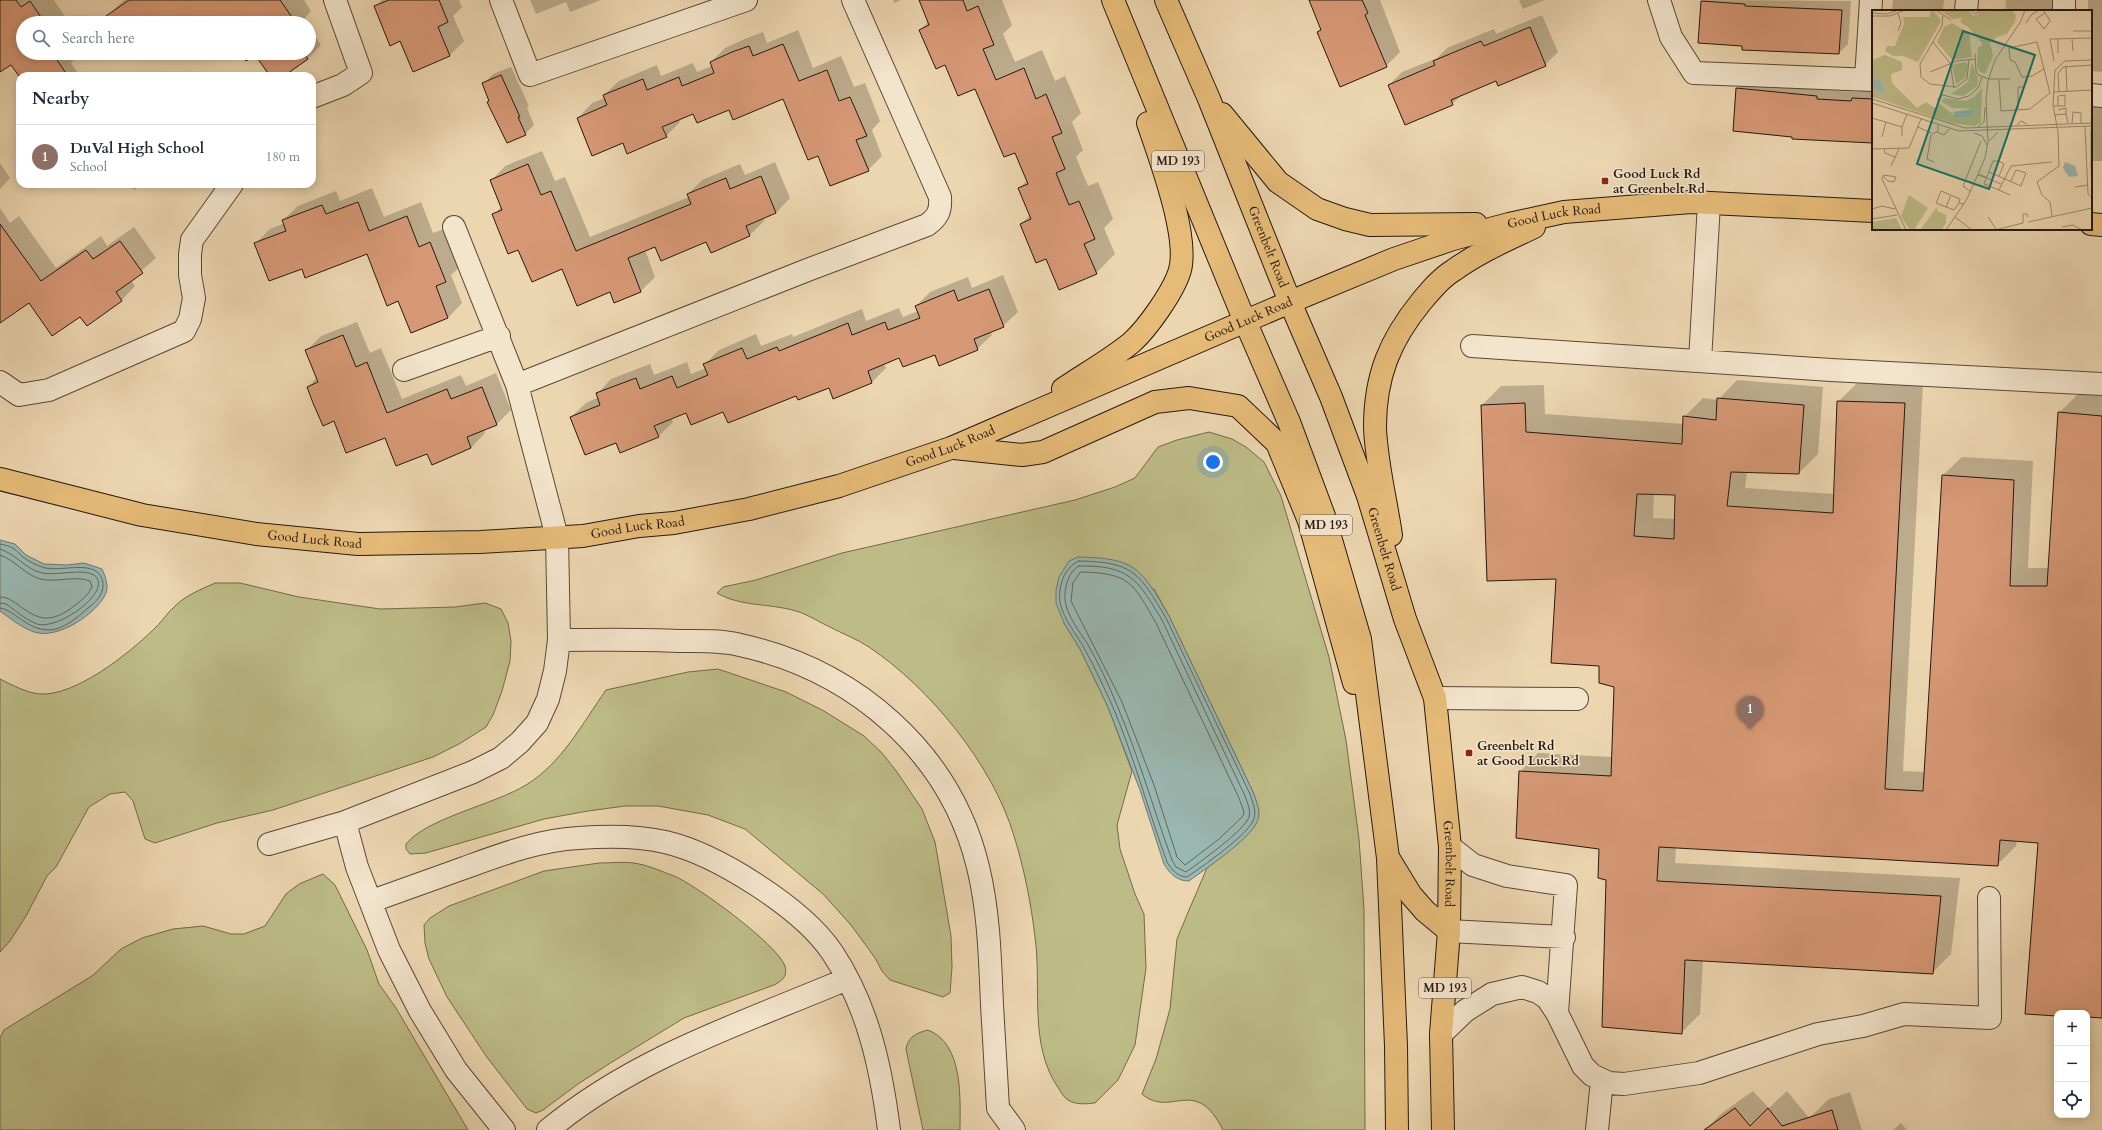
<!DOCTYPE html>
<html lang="en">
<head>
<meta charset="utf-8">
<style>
	body { margin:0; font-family:Cardo,serif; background:#f2f2f3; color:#1f2937 }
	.controls { position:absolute; right:12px; bottom:12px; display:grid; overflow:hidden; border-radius:8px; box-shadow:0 2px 10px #0003 }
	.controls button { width:36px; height:36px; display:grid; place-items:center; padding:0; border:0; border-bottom:1px solid #e0e1e3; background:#fff; color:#1f2937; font:20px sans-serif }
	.you { position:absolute; left:1213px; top:462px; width:14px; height:14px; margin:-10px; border:3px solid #fff; border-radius:50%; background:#1a73e8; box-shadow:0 0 0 6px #1a73e833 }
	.badge { display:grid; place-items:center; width:26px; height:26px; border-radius:50%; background:#2563eb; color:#fff; font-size:13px; font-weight:700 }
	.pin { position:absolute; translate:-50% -33px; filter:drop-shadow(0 1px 2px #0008) }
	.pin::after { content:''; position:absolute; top:21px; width:14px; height:12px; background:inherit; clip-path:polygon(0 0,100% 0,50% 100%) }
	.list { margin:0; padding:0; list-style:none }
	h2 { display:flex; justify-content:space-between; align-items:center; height:52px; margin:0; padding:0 16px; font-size:17px }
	h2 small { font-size:13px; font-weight:400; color:#747a83 }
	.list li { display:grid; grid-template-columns:26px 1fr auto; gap:12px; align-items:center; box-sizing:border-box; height:64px; padding:0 16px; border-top:1px solid #e0e1e3 }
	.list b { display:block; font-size:15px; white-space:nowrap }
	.list p { margin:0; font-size:13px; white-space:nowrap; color:#747a83 }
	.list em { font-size:13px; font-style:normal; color:#747a83 }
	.icon { flex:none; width:22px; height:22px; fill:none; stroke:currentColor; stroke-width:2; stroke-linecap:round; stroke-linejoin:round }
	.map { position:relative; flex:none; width:2102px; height:1130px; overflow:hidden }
	.search { position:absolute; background:#fff; box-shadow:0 2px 10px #0003; left:16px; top:16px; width:300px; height:44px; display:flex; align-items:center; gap:10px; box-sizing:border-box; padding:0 14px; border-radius:22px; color:#747a83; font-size:15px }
	.panel { position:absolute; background:#fff; box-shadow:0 2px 10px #0003; left:16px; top:72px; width:300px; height:116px; border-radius:12px }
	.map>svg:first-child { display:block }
</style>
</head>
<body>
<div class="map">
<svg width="2102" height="1130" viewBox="0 0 2102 1130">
	<rect width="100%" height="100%" fill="#ecd6b0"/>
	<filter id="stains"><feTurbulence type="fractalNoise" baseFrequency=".005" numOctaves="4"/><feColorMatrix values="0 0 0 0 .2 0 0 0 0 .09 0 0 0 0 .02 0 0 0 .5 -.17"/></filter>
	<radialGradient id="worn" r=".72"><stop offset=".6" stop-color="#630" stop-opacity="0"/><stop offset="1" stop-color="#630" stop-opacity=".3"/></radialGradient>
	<!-- green -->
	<path fill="#bdbc87" stroke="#726a4b" d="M1209,432L1232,439L1246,447L1264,462L1281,496L1329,657L1346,740L1359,839L1364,909L1365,1130H1223C1195,1074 1171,1119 1142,1094L1156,1059L1170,1009L1177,939L1189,910L1207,868L1228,851L1259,811L1253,792L1169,616L1154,589L1064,623L1080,649L1108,707L1132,771L1117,825L1120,849L1135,894L1144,914L1146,968L1135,1045L1118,1080L1095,1103C1086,1104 1076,1105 1068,1100C1064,1098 1061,1092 1059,1089C1028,1045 1042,987 1035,937C1031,903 1024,868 1014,836C993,765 930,688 869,647C857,639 841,633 828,626C817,621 807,614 796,611C769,603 741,607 717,593L723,587L756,580L842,553L1075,500L1115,487L1135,478L1158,447L1177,440Z
		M215,583H240L299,597L380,609L455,607L485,603L501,609L508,623L511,641L510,661L502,691L493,715L486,727L459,744L433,757L273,810L217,823L155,843L145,839L133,801L125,792L110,794L89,807L56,867L47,876L26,916L10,941L0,952V679C12,685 27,693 40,694C76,696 128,654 153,630C161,623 167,613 175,606C186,595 202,589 215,583Z
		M718,669L786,692L824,711L864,736L882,753L897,772L922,809L935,842L951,936L952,967L950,993L943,997L890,980L882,971L875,958L851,925L823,894L745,829L708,815L658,806H625L588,811L544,819L426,853L410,854L406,849V844C427,818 493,805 526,785C562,763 582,724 606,690L688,672Z
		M599,863C611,863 627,861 639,864C650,866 663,872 674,876C696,885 777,944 785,966C788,976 782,981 774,985L684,1018L612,1062L578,1084L543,1110L536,1113L527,1109L486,1056L447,997L429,959L425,943L424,925L430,918L449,906L544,871Z
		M323,874L335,885L367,950L379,984L396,1008L468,1130H0V1038L4,1030L92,976L121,949L142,938L173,929L203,926L231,934H244L265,926L286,894L299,884Z
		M928,1030C964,1044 960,1099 960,1130H923L906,1049C908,1037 916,1033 928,1030Z"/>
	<!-- water -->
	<path fill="#9ab8b2" stroke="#6c7871" d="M0,540L15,544L26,555L44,564L67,565L84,563L102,569C105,576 109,586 106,593C97,614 57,640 34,632C22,628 10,618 0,611Z
		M1078,557C1136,558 1141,568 1169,616L1253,792C1256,801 1262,813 1257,822C1249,840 1205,869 1189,881C1177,881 1170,874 1164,864L1140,790L1108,707L1080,649L1064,623L1056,603V590L1059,577L1069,561Z"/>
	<!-- shadow -->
	<path fill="#0003" fill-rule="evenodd" d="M0,0H54L68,21L65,23H23V53H76L78,56L71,63L80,76H20L11,63L0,68Z
		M124,0H304L311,11L304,19L306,23H111L106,17Z
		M382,0H459L462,7L453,16L464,41L450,55L400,40L375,7Z
		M530,0H601L570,12L566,2L536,14Z
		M893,0H901L895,3Z
		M920,0H1002L1012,25L1003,34L1015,62L1042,50L1055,81L1065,76L1081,113L1072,122L1083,150L1076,157L1088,186L1098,182L1113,219L1104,228L1115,254L1096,273L1047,258L1021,224L1030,215L1019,188L1027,181L1015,151L976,87L946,64L920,30L929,21Z
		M1310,0H1380L1400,52L1386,66L1319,32L1322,28Z
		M1519,0H1545L1523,9Z
		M1703,0L1851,1L1848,44L1839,53L1743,45L1702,1Z
		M1893,0H1944L1943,10L1892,11Z
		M2006,0H2054V11H2005Z
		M2088,0H2102V72L2091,71V11H2088Z
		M1542,15L1558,52L1545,65L1496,80L1463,94L1452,104L1389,85L1402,72L1437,58L1447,48L1494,29L1496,34Z
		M309,27L321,45L307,59L282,76H271L256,54L242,53H309Z
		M798,30L813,68L841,56L854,87L865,83L880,121L872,130L882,156L868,170L818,154L784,98L729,109L694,113L679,119L680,122L666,136L623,142L578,118L592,103L605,98L604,95L619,81L657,65L661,76L693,63L697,72L712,66L711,62L725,48L747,38L763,32L767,43Z
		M511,67L529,106L527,108L534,125L525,134L490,101L483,84L493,74Z
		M1747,79L1826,87V90L1859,92L1862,89L1873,90V142L1793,136L1737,88Z
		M2091,105H2099V107H2102V161H2091Z
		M542,151L555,181L565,177L590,237L689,197L688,194L702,180L740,164L745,175L775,162L790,198L776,213L763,218L764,221L750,235L711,252L707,241L656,246L645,250L655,277L640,292L610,291L519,249L493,215L502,206L491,181L505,166Z
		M0,163L10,178L0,189Z
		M82,184H90L84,188Z
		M130,184H143L134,190Z
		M372,188L384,217L421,202L433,233L444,229L460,267L451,275L462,303L448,318L399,300L368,253L302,267L256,243L270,229L285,223L283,220L298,206L336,191L340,201Z
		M0,208L10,223L19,216L56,268L101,236L107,246L134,227L156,258L131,280L135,286L121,301L80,315L29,302L0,313Z
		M1003,275L1018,312L1003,326L990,331L992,335L977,349L900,357L884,363L886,368L872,382L829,386L724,411L687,412L671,418L673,422L659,436L617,442L571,417L586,403L599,397L597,394L611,379L650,364L654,375L687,362L691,374L706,368L705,364L719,350L756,334L761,346L792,334L793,337L862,309L866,321L899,308L903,317L918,311L916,306L930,292L968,277L972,288Z
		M357,322L370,353L381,348L402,399L461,375L466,386L496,373L511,410L497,424L484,430L485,433L471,448L428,452L334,420L308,387L317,377L306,351L321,336Z
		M1737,380L1823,387L1818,454L1799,473L1747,472L1745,488L1835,494L1838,402L1857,383L1923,384L1903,771L1926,772L1943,475L1962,457L2033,461L2028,568H2049L2059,413L2078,394L2102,396V1017L2087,1016V1013H2057V1015L2039,842L2017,840L2016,846L1997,865L1676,847L1675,863L1960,878L1951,954L1932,973L1703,960L1700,1014L1681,1033L1607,879L1600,848L1520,772L1538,753L1612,757L1615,686L1557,578L1488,580L1482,405L1501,386L1544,385L1545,414L1684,424V417L1703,398L1718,400ZM1654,493L1676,494V519L1653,518Z
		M1753,1091L1769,1108L1787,1091L1809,1118L1829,1099L1850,1092L1862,1130H1705L1722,1113Z
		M1901,1123L1907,1130H1893Z"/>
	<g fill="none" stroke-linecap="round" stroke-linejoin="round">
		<!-- shore -->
		<path stroke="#606860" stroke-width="1" d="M0,544C5,545 10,546 14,549C18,551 20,555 23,557C28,561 36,565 42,567C59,574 99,556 103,583C104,594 96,602 88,608C78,617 63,630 49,630C26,630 14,609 0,608
			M0,549C16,554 25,569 42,573C56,576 83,568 94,575C115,590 58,631 37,624C26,620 15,610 6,604L0,603
			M0,555C15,560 24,574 40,579C57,583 75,575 90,581L92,587C87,597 78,603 70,609C48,624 37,619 17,604C11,600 7,597 0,597
			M1079,561C1134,562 1139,573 1166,618L1250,794C1252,802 1258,812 1253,821C1245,837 1203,866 1187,877C1178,877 1172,870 1167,862C1148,810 1134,756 1112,705C1103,685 1094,666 1084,648C1076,633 1063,619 1060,602C1058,587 1064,567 1079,561Z
			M1079,566C1130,565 1138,580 1162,620L1245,796C1247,802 1251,810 1249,817C1245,830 1199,863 1186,872L1176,867L1172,860C1153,808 1138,754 1116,703C1108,683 1098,662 1087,643C1079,631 1067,616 1065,600C1064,589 1068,571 1079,566Z
			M1081,572C1130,573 1133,583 1156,623L1239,798L1244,812L1243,816L1219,839L1185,865L1177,857L1154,785L1122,702L1071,601L1073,583Z"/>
	</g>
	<!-- building -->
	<path fill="#d69875" stroke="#26180f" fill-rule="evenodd" d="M0,0H16L21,7L30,1L45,23H23V53H52L68,76H19L11,65L0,72Z
		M129,0H280L296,23H96Z
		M389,0H439L448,22L438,27L450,56L413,72L400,41L390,46L374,6Z
		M919,0H963L967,11L978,6L994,45L983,49L996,80L1024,68L1036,99L1046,94L1062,133L1052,137L1065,169L1056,173L1069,205L1079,201L1095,239L1084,244L1097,274L1059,290L1046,259L1036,263L1020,224L1031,219L1018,188L1028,184L1015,153L1004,157L975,89L958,96L945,65L936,69L919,30L929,25Z
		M1309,0H1362L1368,13L1365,15L1387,67L1340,87L1317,32L1321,30Z
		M1701,1L1745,4V6L1842,10L1839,54L1742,50V46L1698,43Z
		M1530,27L1546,66L1498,86L1496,81L1451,100L1453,105L1405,125L1388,85L1435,65L1433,61L1481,41L1484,46Z
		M783,44L799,81L827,70L839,101L850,97L867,136L856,140L869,171L830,186L818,156L808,160L783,99L733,120L729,110L697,123L693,114L662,127L667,137L650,144L627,154L623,143L592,156L577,118L607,105L603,95L643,79L647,90L679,77L682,86L714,73L710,62L732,52L749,46L753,56Z
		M240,53H303L308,59L284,76H270L255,55L246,61Z
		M501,75L520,117H518L526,135L507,143L487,102L489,101L482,83Z
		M1736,88L1817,96V99L1851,101L1852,98L1873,99V143L1792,139V137L1733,131Z
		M528,164L541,195L551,191L576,251L691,204L687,194L726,178L730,189L761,176L776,213L746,226L750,236L711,253L706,242L661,261L655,247L628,258L641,292L614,303L610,292L577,306L562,269L532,282L518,250L508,254L492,214L502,210L490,180Z
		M358,202L369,231L407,216L419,247L430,242L446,282L436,286L448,318L411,333L398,301L387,306L367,254L305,278L302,269L269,281L254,243L286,231L282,220L322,205L326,214Z
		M0,224L41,281L86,250L93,259L120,241L143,273L116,292L122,301L87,326L80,317L52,336L29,303L0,323Z
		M989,289L1004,327L974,339L978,350L939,366L935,355L903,367L899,358L868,371L872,383L833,399L829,388L798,400L796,396L728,423L723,412L691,425L686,413L654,426L659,437L620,453L616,443L585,455L570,417L600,405L596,393L636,378L640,389L672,376L677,388L708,375L703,364L742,348L747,359L777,347L779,351L848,323L852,335L885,322L888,330L920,318L915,306L954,290L958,301Z
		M343,335L356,367L367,362L387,413L447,389L451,399L482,387L497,425L467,437L471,448L432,465L427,454L396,466L385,438L346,453L334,421L323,426L313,403L307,387L318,382L305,350Z
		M1717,398L1804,405L1799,474L1731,472L1727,506L1833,513L1837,401L1905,403L1885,789L1923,791L1942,475L2014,480L2010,586H2047L2058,412L2102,416V1018L2087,1017V1013H2057V1016L2025,1014L2038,843L2000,840L1998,866L1659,847L1657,881L1941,896L1933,974L1685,960L1682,1034L1602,1027L1606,880L1598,878L1599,849L1516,838L1519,771L1611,776L1614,687L1599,683V666L1551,663L1556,579L1487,581L1481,405L1525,403L1526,432L1682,444L1683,416L1716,420ZM1637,494L1675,495L1674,539L1634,536Z
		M1735,1108L1750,1126L1768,1108L1782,1126L1832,1110L1838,1130H1704Z"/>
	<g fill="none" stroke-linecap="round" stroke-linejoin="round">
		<defs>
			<path id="minor" d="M501,0L530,75L746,0
				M1659,0L1671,37L1694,73L1873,80
				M1966,11L1967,0
				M2064,11V0
				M1866,79L1871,0
				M2091,95L2102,96
				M312,97L343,85L361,73L335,0
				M1472,346L1831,370L2102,384
				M1700,361L1709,203
				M404,370L499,336
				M0,382L19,395L49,390L184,331L190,319L194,298L190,275V254L192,240L232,184
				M517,385L810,269L927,225C938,217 941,211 940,197L853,0
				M559,640C599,640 639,639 679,641C699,641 720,640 740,645C854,670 950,751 978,867C989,912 990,958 992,1005C994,1039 996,1074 998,1108L1014,1130
				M1435,698L1577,699
				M345,822L357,867L389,950L420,1011L456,1070L504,1130
				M269,844L345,822L473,772L501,758L520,742L537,723L548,699L555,671L559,640L557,537L517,385L454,227
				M1450,847L1473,865L1507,876L1566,885L1557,1013
				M372,901C403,890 433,879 464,868C500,855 539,840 578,838C605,836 640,836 665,842C717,854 802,908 832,952C868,1006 881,1067 889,1130
				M1449,931L1564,937
				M1441,1034L1465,1011L1492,994L1522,987L1538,992L1547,998L1557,1013L1583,1066L1592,1075L1609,1083L1624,1084L1699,1073L1818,1034L1863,1026L1904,1014L1990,1018L1989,898
				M548,1130C636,1057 743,1023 847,979
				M1597,1130L1602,1080"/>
			<g id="major">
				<path d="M1113,0L1239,307L1289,422L1324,516L1360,639L1388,858L1396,1046L1397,1130"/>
				<path id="s1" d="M1166,0L1209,99L1290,302L1331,397L1368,496L1405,619L1435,698L1450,847L1449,931L1441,1034L1443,1130"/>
				<path d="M1222,114L1278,182L1317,209L1345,219L1370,225L1476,224"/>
				<path d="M2091,224L2102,225"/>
				<path d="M1063,389C1085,374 1110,360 1131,343C1147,329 1174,291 1180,270C1189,236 1160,158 1148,123"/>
				<path d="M954,448L1022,455L1043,452L1155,402L1189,398L1238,406L1277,443L1309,521L1354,683"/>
				<path id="s2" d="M0,479L142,515L256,534L358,544L480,542L583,536L639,526L674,523L749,509L839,486L951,448L1290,302L1394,259L1453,239L1509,224L1564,212L1691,202L1873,211"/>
				<path d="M1391,535C1386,501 1376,461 1375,427C1375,376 1390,340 1421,302C1431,290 1441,278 1454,270C1479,252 1507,240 1534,227"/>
				<path d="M1389,859L1411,895L1425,911L1449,931"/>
			</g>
		</defs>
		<!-- minor casing -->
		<use href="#minor" stroke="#584837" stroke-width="24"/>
		<!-- major casing -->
		<use href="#major" stroke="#26180f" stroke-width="24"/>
		<!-- minor -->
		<use href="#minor" stroke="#f3e4cc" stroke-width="22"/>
		<!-- major -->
		<use href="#major" stroke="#e6bb78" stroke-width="22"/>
	</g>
	<!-- markers -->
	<g fill="#8f2418" stroke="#f3e4cc" stroke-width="1.5">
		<rect x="1601" y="177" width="8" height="8" rx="2"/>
		<rect x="1465" y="749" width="8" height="8" rx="2"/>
	</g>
	<g text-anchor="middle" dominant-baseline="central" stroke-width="3" stroke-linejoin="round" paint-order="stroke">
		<!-- shield labels -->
		<g fill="#f3e4cc" stroke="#645548" stroke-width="1">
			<rect x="1152" y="151" width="52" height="20" rx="3"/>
			<rect x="1300" y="515" width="52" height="20" rx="3"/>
			<rect x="1419" y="978" width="52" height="20" rx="3"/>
		</g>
		<g font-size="12" font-weight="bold" fill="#26180f">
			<text x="1178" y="161">MD 193</text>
			<text x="1326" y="525">MD 193</text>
			<text x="1445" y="988">MD 193</text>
		</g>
		<!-- poi labels -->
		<g font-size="13" font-weight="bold" fill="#26180f" stroke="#f3e4cc" text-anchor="start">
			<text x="1613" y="174">Good Luck Rd<tspan x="1613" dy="15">at Greenbelt Rd</tspan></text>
			<text x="1477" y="746">Greenbelt Rd<tspan x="1477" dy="15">at Good Luck Rd</tspan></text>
		</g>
		<!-- street labels -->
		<g font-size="13" fill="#26180f" stroke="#f3e4cc">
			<text stroke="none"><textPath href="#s2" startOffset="1617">Good Luck Road</textPath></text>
			<text stroke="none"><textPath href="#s1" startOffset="267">Greenbelt Road</textPath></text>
			<text stroke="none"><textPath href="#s2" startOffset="1293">Good Luck Road</textPath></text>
			<text stroke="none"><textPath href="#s2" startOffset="969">Good Luck Road</textPath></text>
			<text stroke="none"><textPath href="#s2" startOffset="645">Good Luck Road</textPath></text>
			<text stroke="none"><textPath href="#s2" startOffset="321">Good Luck Road</textPath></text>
			<text stroke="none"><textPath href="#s1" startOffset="591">Greenbelt Road</textPath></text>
			<text stroke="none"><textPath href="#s1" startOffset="915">Greenbelt Road</textPath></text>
		</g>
	</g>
	<!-- overview -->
	<g transform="translate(1872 10)">
		<rect width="220" height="220" fill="#ecd6b0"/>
		<path d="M58,0H61L69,11L46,52L31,46H21L13,41L15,36H23L32,14L31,7H58ZM68,0H96L102,6L112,0H139L144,5L143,12L135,24L125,27L118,33L121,46L113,64L107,61L105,56L106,37L110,36V33L96,17L88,12L91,8L81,9ZM80,13L97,23L100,47L80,50L65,32L72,17ZM13,45L30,52V60L19,64L20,73L45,98L54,92L63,98L68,94L83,106L103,104L101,99L80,98L69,91L73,88L94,91L103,86L110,78L109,113L103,116L80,113L0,87V79L14,84L8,70L0,67L1,50ZM93,52L96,54L94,67L84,74L80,55ZM100,53L106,69L105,76L91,86L79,84L96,72ZM218,120H220V176L218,158ZM37,185L56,198L42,220H38L29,206ZM65,197V201L74,205V213L69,220H48ZM24,208L30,220H0V212Z" fill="#bdbc87"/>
		<path d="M0,67L8,70L14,84L0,79ZM101,99L103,103L98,106L84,108L81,102ZM193,152L203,156L206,166L197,167L191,158Z" fill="#9ab8b2"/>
		<path fill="none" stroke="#9d8a70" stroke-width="1" d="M64,0L79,10M99,0L103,4L110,0M171,0L177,9L178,11L172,19L164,9L173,3M0,3L15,4L27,0M0,6H18L33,0M71,6L70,16L48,54L49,67L58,74L84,77L95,69L97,49M154,13L159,5L167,0M26,21L29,13L26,3M201,21H220M186,29V43M200,29L201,41M61,32L78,53L82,78M103,44L104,61L106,65L117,69H138M182,51L178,29L220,28M194,56L195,82M58,62L85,51L103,49M127,70L129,101L158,99L178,83L172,59L165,32L137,38L138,50L143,52L150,67L160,66L172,59M182,82L220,80M187,82L186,64L191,57L220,55M0,89L93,118L220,113M65,90L71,85L86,89L97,86L106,78L110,67M0,93L87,121L220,116M181,96H193V85L186,86V96M146,99V77H153M186,100L194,98V104M182,105L194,104L196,113M0,108L30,117M200,113L201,102L209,103V113M145,115L149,111L155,114M213,116L216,184L220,188M46,117L59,123M106,117L112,112L113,97M65,122L72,125L77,119M102,123L110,126L115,135M30,126V117L35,104M10,127L14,112M117,131L126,122M0,139L37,138L49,109M12,139L13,143L23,147M62,152L55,149L59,125L66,121V115M19,156L27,139M117,162L149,176L154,163L144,160L139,171M106,165L115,168L107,164M11,166L16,171L22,172L24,167L12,165L11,166L10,169L34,220M127,166L132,154L127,151H121L112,174L127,180M115,168L129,174M203,177L216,175M99,182L91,176L109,131M138,185L127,180L139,156L180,152M87,193L82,200L64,193L69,181L88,189L87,193L92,194M74,197L79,185M0,199L10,196L23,199M180,206L178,192L170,185L165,172L187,156L186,122L181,95L183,60L193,51L220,50M83,207L100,220M116,207L124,219M0,209L25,205M156,212L220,198M190,217L201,215L210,220M74,220L95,189L113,148L116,132L114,90L116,71L123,50L149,11L153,0M123,220L151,213V204H155L156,207"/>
		<path fill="#0f766e" fill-opacity="0.15" stroke="#0f766e" stroke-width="2" d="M91,21L163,45L117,179L45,154Z"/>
		<rect width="220" height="220" fill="none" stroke="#26180f" stroke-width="2"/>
	</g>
	<rect width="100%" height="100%" filter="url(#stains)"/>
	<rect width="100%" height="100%" fill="url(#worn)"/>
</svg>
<div class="controls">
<button>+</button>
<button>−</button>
<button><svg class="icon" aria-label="locate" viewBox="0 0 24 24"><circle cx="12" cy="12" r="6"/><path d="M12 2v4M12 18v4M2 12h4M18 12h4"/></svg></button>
</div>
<div class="you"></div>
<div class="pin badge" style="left:1750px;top:729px;background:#8d6e63">1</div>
<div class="search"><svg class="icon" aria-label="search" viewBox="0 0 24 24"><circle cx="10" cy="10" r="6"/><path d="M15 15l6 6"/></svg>Search here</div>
<section class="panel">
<h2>Nearby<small></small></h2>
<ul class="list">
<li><span class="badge" style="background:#8d6e63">1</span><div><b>DuVal High School</b><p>School</p></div><em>180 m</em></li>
</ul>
</section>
</div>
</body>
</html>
